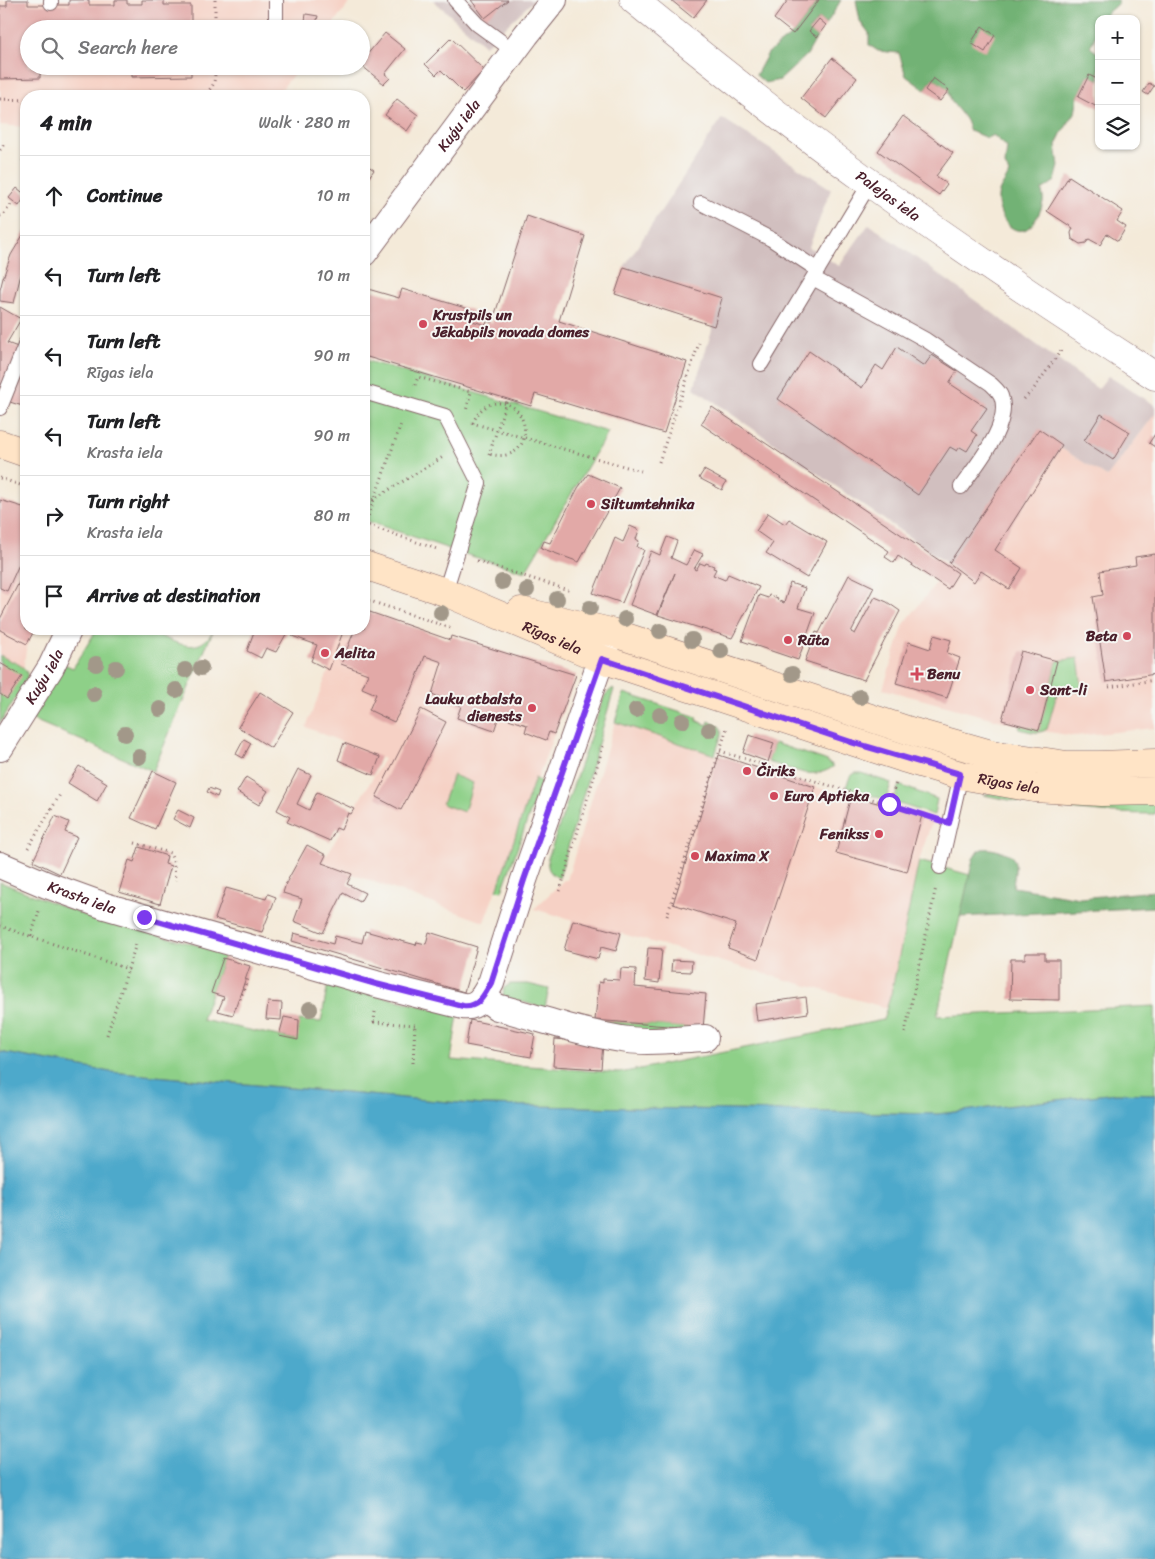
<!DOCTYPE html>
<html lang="en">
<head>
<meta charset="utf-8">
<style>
	body { margin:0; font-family:Sriracha,sans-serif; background:#f6f6f6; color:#202124 }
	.controls { position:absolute; right:15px; top:15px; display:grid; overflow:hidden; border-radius:10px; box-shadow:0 1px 4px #0004 }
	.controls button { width:45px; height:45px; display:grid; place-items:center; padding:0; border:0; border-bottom:1px solid #e0e0e0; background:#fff; color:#202124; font:25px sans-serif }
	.stop { position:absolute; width:15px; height:15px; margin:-11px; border:4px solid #7c3aed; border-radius:50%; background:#fff }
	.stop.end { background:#7c3aed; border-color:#fff; box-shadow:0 1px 5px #0008 }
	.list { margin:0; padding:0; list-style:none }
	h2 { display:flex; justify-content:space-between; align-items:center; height:65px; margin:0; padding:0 20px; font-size:21px }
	h2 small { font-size:16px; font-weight:400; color:#757577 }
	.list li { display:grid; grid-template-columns:32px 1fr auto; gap:15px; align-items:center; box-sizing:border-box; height:80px; padding:0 20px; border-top:1px solid #e0e0e0 }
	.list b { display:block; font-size:19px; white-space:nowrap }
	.list p { margin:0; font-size:16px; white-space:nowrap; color:#757577 }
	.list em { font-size:16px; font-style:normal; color:#757577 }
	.icon { flex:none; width:28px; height:28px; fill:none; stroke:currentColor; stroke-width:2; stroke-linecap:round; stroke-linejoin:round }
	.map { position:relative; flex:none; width:1155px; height:1559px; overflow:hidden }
	.search { position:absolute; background:#fff; box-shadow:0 1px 4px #0004; left:20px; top:20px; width:350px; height:55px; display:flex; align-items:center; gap:12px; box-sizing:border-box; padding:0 18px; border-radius:28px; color:#757577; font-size:19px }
	.panel { position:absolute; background:#fff; box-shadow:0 1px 4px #0004; left:20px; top:90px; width:350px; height:545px; border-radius:20px }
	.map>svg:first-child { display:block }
</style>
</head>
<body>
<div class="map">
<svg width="1155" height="1559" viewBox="0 0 1155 1559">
	<rect width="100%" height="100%" fill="#f6f6f2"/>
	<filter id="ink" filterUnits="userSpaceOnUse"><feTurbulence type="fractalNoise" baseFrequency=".02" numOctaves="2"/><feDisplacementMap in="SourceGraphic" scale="10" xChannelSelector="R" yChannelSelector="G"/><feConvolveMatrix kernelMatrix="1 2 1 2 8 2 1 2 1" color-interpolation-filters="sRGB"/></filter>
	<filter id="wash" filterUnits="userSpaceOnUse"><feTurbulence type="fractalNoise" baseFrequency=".0096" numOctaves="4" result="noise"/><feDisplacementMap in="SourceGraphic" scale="20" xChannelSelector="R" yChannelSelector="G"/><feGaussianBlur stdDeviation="1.12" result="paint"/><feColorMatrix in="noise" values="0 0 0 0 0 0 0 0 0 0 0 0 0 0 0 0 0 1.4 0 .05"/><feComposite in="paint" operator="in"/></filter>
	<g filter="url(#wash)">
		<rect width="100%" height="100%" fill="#f4ead9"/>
		<!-- built -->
		<path fill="#f6d1c5" d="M0,0H352L329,29H29V66H300L276,96H26V127L0,125Z
			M1155,414V728L1075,736L1036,730L883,689L904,624L950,565L975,581L1061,448L1107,477Z
			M0,500L26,508V629H35L27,644L22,676L0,663Z
			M364,610L433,635L450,640L451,636L576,675L484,922L322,863L384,759L306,727L329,670L311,661L317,645L292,636L295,629H364Z
			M615,722L815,787L933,818L919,861L891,994L887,1008L534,909L564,880H567Z"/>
		<!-- industrial -->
		<path fill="#d1bfbf" d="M433,0H534L485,46Z
			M722,118L831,189L809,247L839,266L869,224L1098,389L1108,376L1155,405V414L1107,477L1061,448L974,582L694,388L722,298L624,267Z"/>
		<!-- green -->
		<path fill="#8ed088" stroke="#6c785a" d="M364,360L608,432L525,572L458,552L364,520Z
			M97,629C111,629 126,626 140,629C164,633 195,663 213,631L153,771L31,719L64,664L73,668Z
			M0,655C11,663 30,664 27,680L0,723Z
			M1078,658L1082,687L1078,688V692L1058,690L1047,729C1038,735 1029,731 1019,729L1020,725L1039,729L1057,661Z
			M613,688L614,689L559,878C549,873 547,869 548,858L603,700L605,695Z
			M624,693L697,717V721L708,725L709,721L720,727L722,733L715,755L615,722Z
			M774,743L825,760L834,766C825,773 816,774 804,773L768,762Z
			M855,773H861L891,783L886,800L846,787L850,777Z
			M453,775L473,783L464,812L442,804Z
			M535,778L541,782L502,891L497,890Z
			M899,785L937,799L934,815L893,802Z
			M990,793L1155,800V814C1097,814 1041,807 984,795Z
			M919,861L970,875L937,1016L1155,1006V1094L1116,1093L938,1114L482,1105L110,1072L0,1052V882L94,919L225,952L202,1020L297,1040L299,1020L321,1022L328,983L458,1015L451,1060L620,1073L883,1020L891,994Z
			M510,984H528L549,989L545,1007L595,1020L705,1029L633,1035L503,996L504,988Z"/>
		<!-- forest -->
		<path fill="#72b274" stroke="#5e6850" d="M819,0H841L826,25L819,19L809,30L817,37L807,55L780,80L765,83L756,75L768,53L793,34Z
			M856,0H1119C1117,8 1106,10 1103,19H1099V28L1090,47L1099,54V80L1089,75L1078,97L1075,113L1061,134L1056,145L1059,166L1055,181L1042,190C1042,194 1044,198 1043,202C1041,211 1034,227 1024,230C1007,234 997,210 998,198C998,188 1006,182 1009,173L1005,165L1007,147L993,135L987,138L970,131C968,127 967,122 965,119C957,107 951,105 948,90L933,78L925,90L906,76L899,53L878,51L869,45V33L860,21Z
			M982,849C989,848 996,850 1003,852C1021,856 1014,873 1013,887L1080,898L1155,891V907L960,917L973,859L978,851Z"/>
		<!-- water -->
		<path fill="#4da9cb" stroke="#4c647b" d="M0,1052L110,1072L482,1105L938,1114L1116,1093L1155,1094V1559H0Z"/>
		<g id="blocks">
			<!-- building -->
			<path fill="#e2a9a7" d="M7,0H28V5H69V0H89V5H115V0H127V4H142V0H164V5H191V29H29V66H40V78L0,79V6H7Z
				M471,0H508L485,18Z
				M671,0H707L693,18Z
				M788,0H819L793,34L774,19Z
				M306,14L318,16L316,24L305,21Z
				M819,19L826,25L817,37L809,31Z
				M982,26L995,35L985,52L971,43Z
				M385,33L405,49L385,74L390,78L384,84L361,65V62Z
				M451,38L484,70L463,92L441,70L436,75L425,64Z
				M832,58L857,78L826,118L801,98Z
				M132,66H191V76L132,77Z
				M1089,75L1099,80V108L1078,97Z
				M933,78L949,90L940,101L925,90Z
				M1149,83L1154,86L1148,95L1143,92Z
				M397,99L418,115L407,131L385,115Z
				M903,116L953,153L936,176L947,184L939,195L878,151Z
				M26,151V163L22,161Z
				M364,163L374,170L364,184Z
				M1069,176L1123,211L1117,221L1126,227L1118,241L1107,234L1100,245L1089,239L1086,243L1080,244L1072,239L1071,233L1073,228L1047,211Z
				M17,188L26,195L19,206L9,198Z
				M527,216L585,236L559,321L687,362L664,433L535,394L531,406L364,356V302L368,289L399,298L402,289L472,310L469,320L486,325L487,321L492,323Z
				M26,230V262L20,278L14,303L0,301V290L3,278L11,255Z
				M624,267L722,298L714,326L615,294Z
				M0,307L21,319L7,343L26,350V407L0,399Z
				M897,347L924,366L932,355L957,371L949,383L987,408L971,431L977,435L967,451L960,447L957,451L950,447L918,495L778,399L809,351L862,388L876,365L883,370Z
				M712,407L958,573L948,589L898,556L894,563L885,557L889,551L701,424Z
				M1101,414L1130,432L1113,460L1084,441Z
				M1039,429L1062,445L995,550L1022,568L1009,589L981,571L974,582L949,563Z
				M1155,434V447L1149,443Z
				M704,470L726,482L722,490L699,478Z
				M588,474L620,488L579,562L541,548L544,541L550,543L578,488Z
				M0,500L26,508V549L7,591L0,588Z
				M768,513L785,524L789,519L827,542L807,578L766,553L773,543L756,531Z
				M630,526L639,530L636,539L639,541L637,547L644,550L622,603L593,593L615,538L623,542Z
				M667,537L677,541L671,558L686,565L694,550L703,554L694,569L696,570L700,563L705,565L706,563L714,566L713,568L716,569L713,575L725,580L728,574L759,587L732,638L658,615L675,573L657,615L630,605L651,551L660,555Z
				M1155,554V674L1106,682L1093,597L1103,595L1100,571L1136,565L1135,557Z
				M26,569V629H35L27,644L0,630V619Z
				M849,575L874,587L851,632L855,634L875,597L887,602L900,611L864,680L805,661L816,632L819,633Z
				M790,583L805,588L798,608L815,613L798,660L742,641L759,595L768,598L769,595L778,598L777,600L784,603Z
				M364,610L450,640L451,636L576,675L554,734L549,732L546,740L525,732L527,725L499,716L494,731L457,718L461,706L432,694L442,662L425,656L412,690L394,722L369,710L376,694L362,688L368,674L341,664L355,629H364Z
				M255,629H289L276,652L266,648L261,658L247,651Z
				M290,629H344L329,670L311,661L317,645L292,636L294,631Z
				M934,635L951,640L947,653L960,658L947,698L896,683L909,642L930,649Z
				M1021,651L1057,661L1039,730L1002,720Z
				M0,663L22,676L7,699L0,694Z
				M260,692L293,712L271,748L238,727Z
				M421,709L446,722L401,810L376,797Z
				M749,735L774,743L768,762L743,753Z
				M244,739L251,743L243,758L236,754Z
				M344,743L380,757L373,775L338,760Z
				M719,755L815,787L758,959L728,948L736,924L673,904Z
				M79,766L107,783L97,801L68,783Z
				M298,769L311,775L297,804L309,810L317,792L354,809L351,814L348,813L341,830L336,828L330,841L287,822L290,817L277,810Z
				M153,771L176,782L155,829L131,818Z
				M246,777L268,791L259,805L237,792Z
				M209,788L219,792L217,797L207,792Z
				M851,796L922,815L907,872L836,853Z
				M178,810L194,818L190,828L173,819Z
				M55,816L69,822L65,832L77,837L60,874L33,861Z
				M307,845L326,855L322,863L352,874L347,884L365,893L360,902L343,893L323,933L294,921L302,899L283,893L286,883Z
				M139,847L167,856L165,864L171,866L160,904L119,892L129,860L134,862Z
				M226,888L266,899L268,894L276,897L262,932L215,919Z
				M573,920L621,933L616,951L601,947L598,959L564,950Z
				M365,931L416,945L417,942L426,944L429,932L477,947L464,992L292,941L294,933L333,944L335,936L362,943Z
				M648,948L662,949L659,983L645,981Z
				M1025,953H1045V960H1059V1000L1010,999L1011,959H1025Z
				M223,958L250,966L233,1015L218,1011L224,997L211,993Z
				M672,960L692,961L691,972L671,971Z
				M621,968L636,969L635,987L706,994L703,1029L595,1020L599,982L603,983V979L620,980Z
				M806,997L808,1013L757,1021L755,1004Z
				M268,1002L282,1003L281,1020L266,1019Z
				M284,1017L299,1020L298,1040L279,1036Z
				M470,1020L535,1034L531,1057L466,1045Z
				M555,1039L603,1043L601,1069L553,1066Z"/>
		</g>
	</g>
	<g filter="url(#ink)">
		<use href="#blocks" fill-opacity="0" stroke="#866668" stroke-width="1"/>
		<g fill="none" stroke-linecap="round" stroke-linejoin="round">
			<defs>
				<path id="service" d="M276,0V18
					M455,0L477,24L514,51
					M51,3V0
					M701,203L771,239L818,270
					M813,278L926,340L991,384C995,388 999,391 1001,396C1012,424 976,465 961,487
					M761,364L870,183
					M364,392L445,416L479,483L445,592
					M0,408L26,343
					M940,867L962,770"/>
				<g id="minor">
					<path id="s1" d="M364,253L526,35L554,0"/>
					<path id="s2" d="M0,748L51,667L69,629"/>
					<path id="s3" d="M0,865L47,885L105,906L376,984L463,1006C479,1008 484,995 491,983L524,880L609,637"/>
					<path d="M483,997L497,1007C539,1018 584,1034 628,1040C653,1043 680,1039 705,1038"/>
				</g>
				<g id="tertiary">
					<path id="s4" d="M634,0C711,63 789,125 870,183C963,250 1059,314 1155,376"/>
				</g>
				<g id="secondary">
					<path d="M0,444L26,453"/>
					<path id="s5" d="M364,565L445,592L602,659L903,758L960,775L1034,788L1101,792L1155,791"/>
					<path d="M521,611L611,632L910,731L991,754L1067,765H1099L1155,763"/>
				</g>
			</defs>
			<!-- service casing -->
			<use href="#service" stroke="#866668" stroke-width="16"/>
			<!-- minor casing -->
			<use href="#minor" stroke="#866668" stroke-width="28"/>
			<!-- tertiary casing -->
			<use href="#tertiary" stroke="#866668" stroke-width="29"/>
			<!-- secondary casing -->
			<use href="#secondary" stroke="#866668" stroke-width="29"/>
			<!-- path -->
			<path stroke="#866668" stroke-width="3" stroke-dasharray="1 4" stroke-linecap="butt" d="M215,0V29
				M202,96C215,87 215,82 215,66
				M0,99L26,100
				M0,150L4,144
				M0,216L3,215L13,202
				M415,385L418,377L471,392L466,411
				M1024,399L1033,390L1062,349
				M472,423L641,471
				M473,423C476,415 482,407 491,404C532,393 540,467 489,454
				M489,455L507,399
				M659,462L699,343
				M0,478L26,487
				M364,505L443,457
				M364,524L437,549
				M365,525L401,424
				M477,561L571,591
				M364,599L451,628
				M1109,687L1155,680
				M720,751L929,817
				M889,804L896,783
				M135,843L170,853L174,864L175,881
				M28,848L61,793
				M560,891L604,743
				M667,916L727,728
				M0,926L128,969L136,944
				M31,936L39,911
				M240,999L249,976
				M375,1012L374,1022L415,1025V1023
				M905,1033L936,887
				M107,1035L128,969
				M413,1063L415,1025"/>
			<!-- service -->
			<use href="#service" stroke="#fff" stroke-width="14"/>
			<!-- minor -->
			<use href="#minor" stroke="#fff" stroke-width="26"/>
			<!-- tertiary -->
			<use href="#tertiary" stroke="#fff" stroke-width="28"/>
			<!-- secondary -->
			<use href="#secondary" stroke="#ffe4c6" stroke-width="28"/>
		</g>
		<!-- trees -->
		<g fill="#a29889">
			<circle cx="502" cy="582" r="8"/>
			<circle cx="527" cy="590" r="8"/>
			<circle cx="557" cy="599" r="8"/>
			<circle cx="590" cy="608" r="8"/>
			<circle cx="441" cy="613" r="8"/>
			<circle cx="625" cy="619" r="8"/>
			<circle cx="660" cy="631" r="8"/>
			<circle cx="692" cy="640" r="8"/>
			<circle cx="721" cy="651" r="8"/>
			<circle cx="96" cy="664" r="8"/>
			<circle cx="116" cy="668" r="8"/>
			<circle cx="201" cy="668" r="8"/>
			<circle cx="185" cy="670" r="8"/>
			<circle cx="792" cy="674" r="8"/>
			<circle cx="176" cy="690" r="8"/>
			<circle cx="94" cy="694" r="8"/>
			<circle cx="860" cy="697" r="8"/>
			<circle cx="160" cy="709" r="8"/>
			<circle cx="636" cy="710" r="8"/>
			<circle cx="660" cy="715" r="8"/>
			<circle cx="682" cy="721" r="8"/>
			<circle cx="709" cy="730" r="8"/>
			<circle cx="125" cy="734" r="8"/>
			<circle cx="139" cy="757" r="8"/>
			<circle cx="310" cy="1009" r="8"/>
		</g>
	</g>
	<g fill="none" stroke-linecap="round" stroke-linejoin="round" filter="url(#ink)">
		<!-- route -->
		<path stroke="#7c3aed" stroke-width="6" d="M144,917L376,984L463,1006C479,1008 484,995 491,983L524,880L602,659L851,742L960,774L949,823L889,804"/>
	</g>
	<!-- markers -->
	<g fill="#d1495b" stroke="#f6f6f2" stroke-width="2">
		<circle cx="423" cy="324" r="5"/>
		<circle cx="591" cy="504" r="5"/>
		<circle cx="1127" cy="636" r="5"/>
		<circle cx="788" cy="640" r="5"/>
		<circle cx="325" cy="653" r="5"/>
		<path d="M914.5 666.5h5v5h5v5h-5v5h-5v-5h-5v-5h5z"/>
		<circle cx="1030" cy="690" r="5"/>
		<circle cx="532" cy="708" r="5"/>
		<circle cx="747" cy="771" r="5"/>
		<circle cx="774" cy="796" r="5"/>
		<circle cx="879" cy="834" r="5"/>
		<circle cx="695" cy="856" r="5"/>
	</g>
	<g text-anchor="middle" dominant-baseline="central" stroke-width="4" stroke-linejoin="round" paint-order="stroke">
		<!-- street labels -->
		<g font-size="15" fill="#4a1f2b" stroke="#f6f6f2">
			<text stroke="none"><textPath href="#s1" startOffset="159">Kuģu iela</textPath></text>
			<text stroke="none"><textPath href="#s4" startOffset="321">Palejas iela</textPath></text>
			<text stroke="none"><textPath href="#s5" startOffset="202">Rīgas iela</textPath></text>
			<text stroke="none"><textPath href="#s2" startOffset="84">Kuģu iela</textPath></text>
			<text stroke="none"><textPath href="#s5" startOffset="682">Rīgas iela</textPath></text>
			<text stroke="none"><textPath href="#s3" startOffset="88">Krasta iela</textPath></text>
		</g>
		<!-- poi labels -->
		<g font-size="15" font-weight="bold" fill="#4a1f2b" stroke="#f6f6f2" text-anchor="start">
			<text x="433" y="315">Krustpils un<tspan x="433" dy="17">Jēkabpils novada domes</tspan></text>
			<text x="601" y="504">Siltumtehnika</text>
			<text x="1117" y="636" text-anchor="end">Beta</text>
			<text x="798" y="640">Rūta</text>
			<text x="335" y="653">Aelita</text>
			<text x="927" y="674">Benu</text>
			<text x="1040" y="690">Sant-li</text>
			<text x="522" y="699" text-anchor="end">Lauku atbalsta<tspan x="522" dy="17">dienests</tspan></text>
			<text x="757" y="771">Čiriks</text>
			<text x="784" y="796">Euro Aptieka</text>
			<text x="869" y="834" text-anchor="end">Fenikss</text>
			<text x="705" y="856">Maxima X</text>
		</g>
	</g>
</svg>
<div class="controls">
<button>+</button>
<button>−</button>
<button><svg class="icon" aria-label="layers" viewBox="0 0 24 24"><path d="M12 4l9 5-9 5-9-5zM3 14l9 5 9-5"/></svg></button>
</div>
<div class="stop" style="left:889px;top:804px"></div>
<div class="stop end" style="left:144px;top:917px"></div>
<div class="search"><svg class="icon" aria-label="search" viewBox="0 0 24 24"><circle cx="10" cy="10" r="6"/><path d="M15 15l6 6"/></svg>Search here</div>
<section class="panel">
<h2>4 min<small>Walk · 280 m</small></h2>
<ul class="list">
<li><svg class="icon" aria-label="ahead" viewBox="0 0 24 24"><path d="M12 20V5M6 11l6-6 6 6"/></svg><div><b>Continue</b></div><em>10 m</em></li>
<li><svg class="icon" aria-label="left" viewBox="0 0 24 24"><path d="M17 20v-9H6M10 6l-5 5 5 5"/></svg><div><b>Turn left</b></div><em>10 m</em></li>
<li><svg class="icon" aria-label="left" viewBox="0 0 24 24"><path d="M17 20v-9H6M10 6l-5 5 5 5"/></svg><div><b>Turn left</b><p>Rīgas iela</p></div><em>90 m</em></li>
<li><svg class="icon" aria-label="left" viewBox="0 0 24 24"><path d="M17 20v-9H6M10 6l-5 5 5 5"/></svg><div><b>Turn left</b><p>Krasta iela</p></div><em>90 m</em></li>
<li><svg class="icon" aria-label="right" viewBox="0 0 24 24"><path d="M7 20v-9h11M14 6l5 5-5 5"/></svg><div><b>Turn right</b><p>Krasta iela</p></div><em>80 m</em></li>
<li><svg class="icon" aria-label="arrive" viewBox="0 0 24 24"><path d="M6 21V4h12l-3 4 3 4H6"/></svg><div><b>Arrive at destination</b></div></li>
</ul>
</section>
</div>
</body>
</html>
